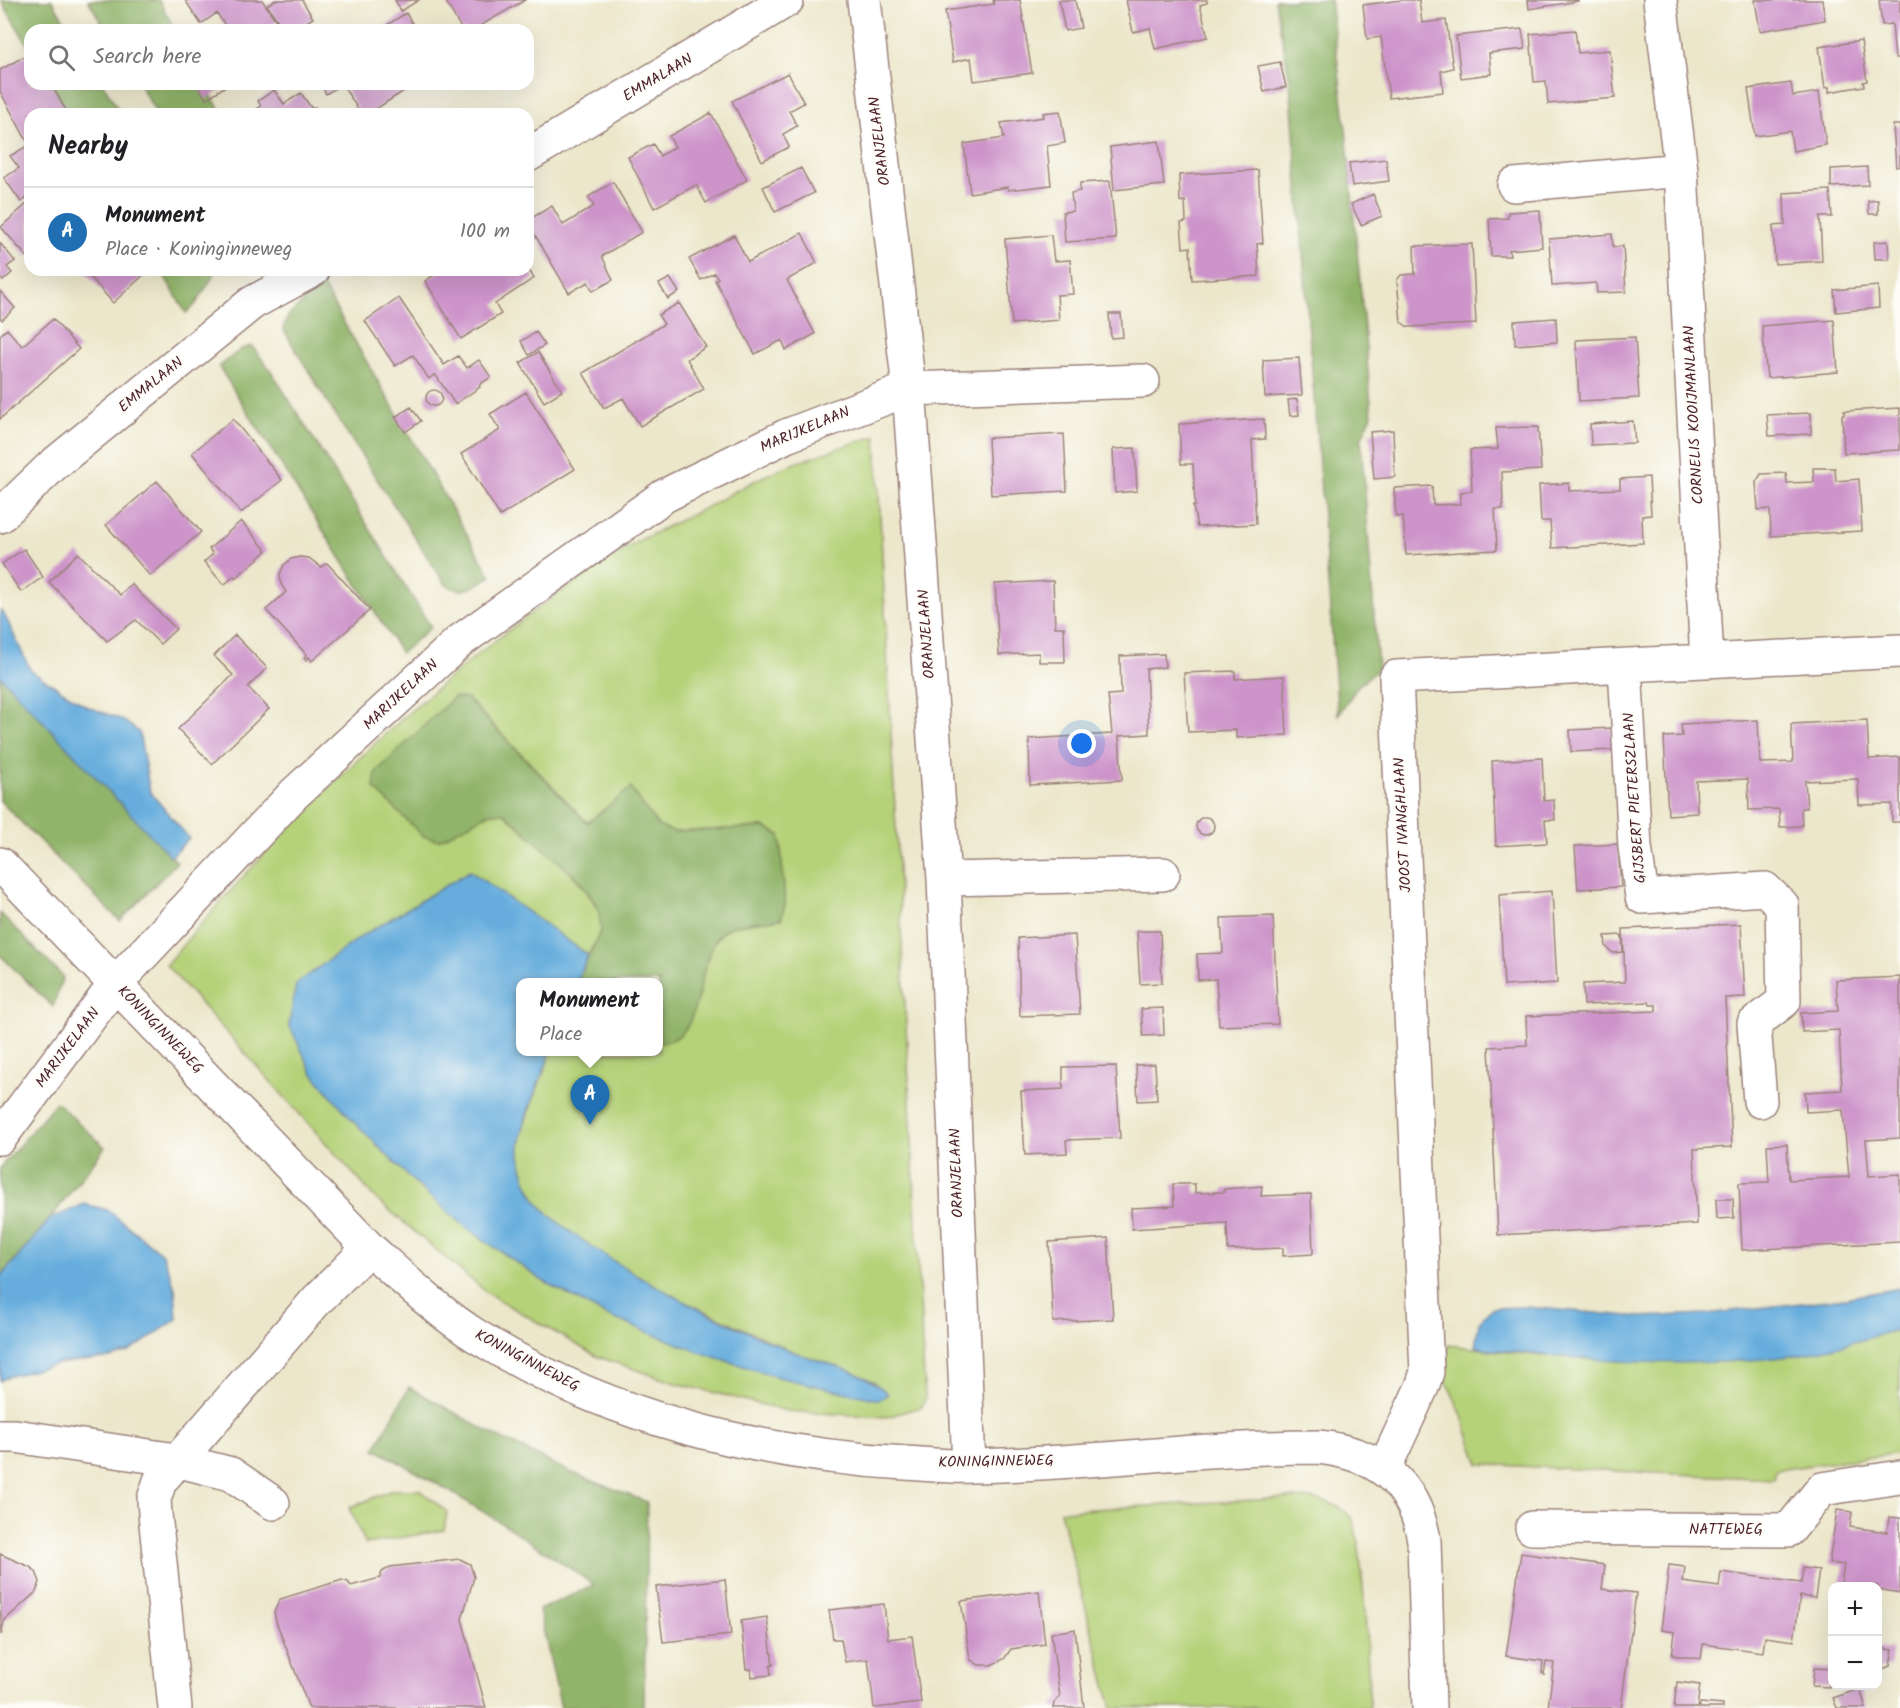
<!DOCTYPE html>
<html lang="en">
<head>
<meta charset="utf-8">
<style>
	body { margin:0; font-family:Kalam,sans-serif; background:#f6f6f6; color:#202124 }
	.controls { position:absolute; right:18px; bottom:18px; display:grid; overflow:hidden; border-radius:12px; box-shadow:0 6px 24px #0002 }
	.controls button { width:54px; height:54px; display:grid; place-items:center; padding:0; border:0; border-bottom:2px solid #e0e0e0; background:#fff; color:#202124; font:30px sans-serif }
	.you { position:absolute; left:1082px; top:744px; width:21px; height:21px; margin:-15px; border:4px solid #fff; border-radius:50%; background:#1a73e8; box-shadow:0 0 0 9px #1a73e833 }
	.badge { display:grid; place-items:center; width:39px; height:39px; border-radius:50%; background:#1f6fb2; color:#fff; font-size:20px; font-weight:700 }
	.pin { position:absolute; translate:-50% -50px; filter:drop-shadow(0 2px 3px #0008) }
	.pin::after { content:''; position:absolute; top:32px; width:21px; height:18px; background:inherit; clip-path:polygon(0 0,100% 0,50% 100%) }
	.popup { position:absolute; left:516px; top:978px; width:147px; height:78px; box-sizing:border-box; display:grid; place-content:center; border-radius:12px; background:#fff; filter:drop-shadow(0 2px 4px #0005); font-size:20px; white-space:nowrap; color:#757577 }
	.popup b { font-size:22px; color:#202124 }
	.popup::after { content:''; position:absolute; left:50%; top:100%; margin-left:-12px; border:12px solid transparent; border-top-color:#fff }
	.list { margin:0; padding:0; list-style:none }
	h2 { display:flex; justify-content:space-between; align-items:center; height:78px; margin:0; padding:0 24px; font-size:26px }
	h2 small { font-size:20px; font-weight:400; color:#757577 }
	.list li { display:grid; grid-template-columns:39px 1fr auto; gap:18px; align-items:center; box-sizing:border-box; height:90px; padding:0 24px; border-top:2px solid #e0e0e0 }
	.list b { display:block; font-size:22px; white-space:nowrap }
	.list p { margin:0; font-size:20px; white-space:nowrap; color:#757577 }
	.list em { font-size:20px; font-style:normal; color:#757577 }
	.icon { flex:none; width:33px; height:33px; fill:none; stroke:currentColor; stroke-width:2; stroke-linecap:round; stroke-linejoin:round }
	.map { position:relative; flex:none; width:1900px; height:1708px; overflow:hidden }
	.search { position:absolute; background:#fff; box-shadow:0 6px 24px #0002; left:24px; top:24px; width:510px; height:66px; display:flex; align-items:center; gap:15px; box-sizing:border-box; padding:0 21px; border-radius:18px; color:#757577; font-size:22px }
	.panel { position:absolute; background:#fff; box-shadow:0 6px 24px #0002; left:24px; top:108px; width:510px; height:168px; border-radius:18px }
	.map>svg:first-child { display:block }
</style>
</head>
<body>
<div class="map">
<svg width="1900" height="1708" viewBox="0 0 1900 1708">
	<rect width="100%" height="100%" fill="#fdfcf7"/>
	<filter id="ink" filterUnits="userSpaceOnUse"><feTurbulence type="fractalNoise" baseFrequency=".0167" numOctaves="2"/><feDisplacementMap in="SourceGraphic" scale="12" xChannelSelector="R" yChannelSelector="G"/><feConvolveMatrix kernelMatrix="1 2 1 2 8 2 1 2 1" color-interpolation-filters="sRGB"/></filter>
	<filter id="wash" filterUnits="userSpaceOnUse"><feTurbulence type="fractalNoise" baseFrequency=".008" numOctaves="4" result="noise"/><feDisplacementMap in="SourceGraphic" scale="24" xChannelSelector="R" yChannelSelector="G"/><feGaussianBlur stdDeviation="1.35" result="paint"/><feColorMatrix in="noise" values="0 0 0 0 0 0 0 0 0 0 0 0 0 0 0 0 0 1.4 0 .05"/><feComposite in="paint" operator="in"/></filter>
	<g filter="url(#wash)">
		<rect width="100%" height="100%" fill="#ece7cb"/>
		<!-- green -->
		<path fill="#b5d279" stroke="#807852" stroke-width="1.5" fill-rule="evenodd" d="M876,436L925,1399L922,1407L886,1417L787,1411L672,1382L596,1356L487,1293L377,1200L166,965C296,810 452,658 625,549C649,534 676,523 701,510C728,496 754,479 782,468C813,456 845,446 876,436ZM468,699L588,823L631,788L658,826L674,832L764,827L780,835L785,905L781,919C768,921 741,922 730,927C690,945 711,1044 659,1042V1052H551L523,1128L519,1153L525,1179L537,1202L556,1221L598,1252L679,1299L794,1352L876,1382L605,1315L543,1281L467,1228L415,1183L470,871L588,955C592,948 599,938 601,930C608,894 529,836 504,813H490Z
			M1900,1329V1453L1776,1470L1774,1479L1479,1464L1460,1411L1446,1380L1448,1345L1543,1356L1800,1354Z
			M392,1490H420L447,1512L444,1530L366,1544L349,1508Z
			M1290,1498C1312,1498 1334,1500 1350,1516C1364,1529 1368,1680 1370,1708H1112L1060,1511Z"/>
		<!-- forest -->
		<path fill="#90b469" stroke="#6d6a4a" stroke-width="1.5" d="M1,0H52L70,30H30V49Z
			M88,0H159L175,30H106Z
			M1275,0H1330L1346,129L1372,415L1361,439L1378,669L1358,686L1338,715L1290,81Z
			M51,84H103L121,114H68Z
			M139,84H205L222,114H157Z
			M161,270H212L214,275L195,305L186,313Z
			M322,285L491,576C474,586 464,597 445,584L334,413L283,329L288,316Z
			M252,346L271,371L431,627L401,653L219,367L241,349Z
			M0,676L177,862L120,921L0,801Z
			M454,697L467,699L587,823L631,788L658,826L674,832L764,827L780,835L785,905L781,919C769,921 740,923 730,927C690,945 711,1044 659,1042V982H577L601,930L598,907L579,880L504,813H490L439,840L423,836L374,788L376,772Z
			M0,913L63,977L53,1007L0,955Z
			M56,1102L105,1147L50,1219L0,1278V1168Z
			M409,1387L492,1434L570,1472L647,1502L644,1708H561L539,1610L594,1585C523,1535 451,1490 375,1449Z"/>
		<!-- water -->
		<path fill="#66addd" stroke="#586684" stroke-width="1.5" d="M0,610L3,612L31,671L86,706L122,720L139,732L150,792L189,838L171,857L0,676Z
			M470,871L588,955L577,982H521V1052H551C542,1077 517,1129 520,1155C522,1171 528,1188 537,1201C548,1216 564,1227 578,1237C643,1284 720,1321 794,1352C825,1364 864,1370 888,1394L879,1400L777,1377L699,1352L605,1315L543,1281L467,1228L415,1183L354,1122L313,1074L289,1025L296,984L362,936Z
			M84,1204L108,1210L163,1255L175,1288L177,1319L129,1352L110,1358L62,1363L7,1377L0,1381V1278L50,1219Z
			M1900,1288V1329C1867,1338 1832,1350 1798,1355C1691,1370 1582,1361 1475,1347L1479,1322L1492,1308L1526,1307L1641,1317L1706,1314L1845,1298Z"/>
		<g id="blocks">
			<!-- building -->
			<path fill="#cd94ca" d="M185,0H262L277,22L264,30H228L217,13L201,24Z
				M275,0H302L313,18L294,30H284L267,5Z
				M395,0H419L401,11Z
				M445,0H525L473,30H462Z
				M993,0H1020L1032,73L974,81L971,58L953,62L945,11L994,4Z
				M1059,0H1075L1081,28L1065,31Z
				M1126,0H1207V3L1200,5L1208,37L1155,49L1150,28L1133,32Z
				M1402,0H1419L1422,23L1446,20L1453,68L1441,71L1443,92L1389,98L1381,37L1367,39L1363,5Z
				M1528,0H1578V1L1529,9Z
				M1755,0H1822L1825,20L1760,31Z
				M1879,0H1900V58H1895L1892,24L1882,25Z
				M406,13L416,30H379Z
				M1522,29L1525,49L1489,53L1491,74L1461,78L1456,36Z
				M1575,30L1578,53L1610,50L1615,98L1548,104L1546,81L1534,82L1530,34Z
				M1861,41L1867,81L1863,82L1864,86L1829,92V87L1825,88L1819,47Z
				M30,53V84H51L68,114H30V196L21,202L4,178L19,168L10,156L29,145L0,91V70Z
				M1280,62L1286,87L1264,92L1258,66Z
				M788,73L804,103L789,111L797,126L783,134L789,147L762,161L732,101Z
				M1791,83L1793,96L1819,92L1826,145L1793,151L1790,131L1755,136L1748,89Z
				M196,84H229L206,99Z
				M320,84H415L368,114H361L342,84L326,94Z
				M274,90L284,104L301,93L312,109L315,107L318,113L249,114L261,106L258,101Z
				M1060,111L1065,143L1047,146L1051,185L1008,190V187L970,193L964,144L1004,138L1001,123L1044,117L1043,113Z
				M711,113L747,180L706,203L696,185L654,208L628,157L653,144L660,156L675,147L669,136Z
				M1893,125H1900V166L1896,167Z
				M1159,141L1164,185L1114,190L1110,147Z
				M1386,159L1389,181L1352,186L1349,163Z
				M1867,167L1868,185L1831,187V169Z
				M801,168L814,193L775,212L763,187Z
				M1258,170L1263,243L1257,244L1259,276L1192,280L1190,247L1183,248L1181,223L1186,222L1185,201L1180,202L1179,175Z
				M1110,181L1116,239L1065,242L1063,212L1073,211L1071,193L1080,191V183Z
				M613,182L642,232L602,256L613,280L593,291L588,282L569,293L528,223V220L552,206L563,225L594,206L588,197Z
				M1830,190L1832,217H1820L1822,261L1775,264L1773,226L1785,225L1784,193Z
				M1373,194L1382,216L1361,225L1351,204Z
				M1878,200V214H1869L1868,201Z
				M30,201V253L27,257L1,227Z
				M1540,210L1542,247L1509,250L1510,256H1491L1489,219L1508,218V212Z
				M802,233L817,263L787,280L815,334L786,350L782,340L755,354L715,280L718,278L714,273L701,280L689,259L734,235L748,262Z
				M1612,234L1613,247L1623,246L1626,292L1597,293L1596,283L1552,286L1549,239Z
				M1051,235L1054,261L1070,260L1073,294L1057,295L1059,320L1012,324L1005,239Z
				M1888,241L1889,259H1875L1874,242Z
				M0,243L15,261L7,267L12,273L3,281L0,278Z
				M1472,244L1476,324L1408,327L1401,322L1397,280L1401,275L1415,274L1414,246Z
				M84,270H147L148,271L113,303Z
				M442,270H529L534,278L495,304L501,314L461,339L425,281Z
				M670,278L679,292L668,299L659,284Z
				M1878,286L1879,308L1836,312L1834,290Z
				M0,291L15,308L2,320L0,318Z
				M399,298L444,365L458,356L467,368L479,360L491,377L479,385L480,387L455,404L435,374L429,379L413,355L395,366L365,321Z
				M679,303L706,347L687,359L704,389L640,426L623,398L604,408L583,373L664,324L658,315Z
				M1109,314H1121L1123,337L1111,338Z
				M1556,318L1557,342L1515,345L1514,321Z
				M53,319L79,349L0,419V335L7,329L22,346Z
				M1834,320L1838,372L1767,378L1762,326Z
				M536,332L545,345L529,355L521,341Z
				M1635,337L1639,398L1579,401L1576,340Z
				M538,352L562,391L544,402L520,363Z
				M1299,358L1302,395L1265,397L1263,360Z
				M426 398a8 8 0 1 1 16 0a8 8 0 1 1-16 0Z
				M526,392L575,469L500,516L461,454L500,430L490,414Z
				M1297,399L1299,415L1290,416L1288,400Z
				M411,407L421,421L405,432L395,417Z
				M1900,408V450L1844,453L1842,415H1844V411Z
				M1811,413V434L1769,436L1767,415Z
				M233,419L282,480L241,513L192,453Z
				M1264,419L1265,439L1252,440L1256,524L1197,527L1193,506H1195L1193,464H1181L1179,424Z
				M1633,421L1635,443L1591,445L1590,424Z
				M1538,427L1541,470L1502,472L1503,509H1495L1497,550L1406,555L1403,516L1396,517L1394,488L1432,486L1433,505L1460,504L1461,492L1472,491L1470,450L1498,449L1496,428Z
				M1393,430L1395,477L1374,479L1370,432Z
				M1064,434L1067,491L991,495L988,438Z
				M1135,448L1137,491L1115,493L1113,449Z
				M1813,468H1835L1836,481L1859,479L1862,531L1771,536L1770,509L1758,510L1756,482L1761,474L1786,473L1787,483L1814,482Z
				M1649,477L1651,515L1642,516L1643,543L1552,548L1550,521H1541L1539,485L1569,483V491L1620,489V479Z
				M157,481L201,532L150,576L106,525Z
				M241,521L267,551L235,578L234,576L224,585L204,562L213,554L209,549Z
				M24,549L43,577L21,592L2,564Z
				M78,553L120,595L131,584L176,629L160,644L136,620L107,641L49,582Z
				M300,557L309,558L321,567L327,563L370,610L312,661L309,657L306,660L304,658L307,655L266,610L286,592L281,584L280,574L284,565L291,559Z
				M1053,581L1055,627H1064L1065,662H1039V653L999,655L995,584Z
				M235,635L267,668L248,687L269,709L212,764L178,729L233,675L214,656Z
				M1164,654L1165,667L1146,669L1149,734L1119,736L1122,780L1030,785L1029,739L1112,734L1108,695L1121,694L1120,656Z
				M1235,671V679L1284,676L1287,735L1236,738V730L1188,732L1184,673Z
				M1758,720L1760,763L1793,762L1791,724L1867,720L1869,759L1900,757V822H1892V804L1859,805L1858,779L1805,781L1807,808H1801L1802,826L1780,827L1779,809L1749,810L1748,779L1696,781L1697,813L1668,815L1664,737L1682,736L1681,724Z
				M1612,728L1613,750L1571,752L1570,730Z
				M1542,758L1544,801L1554,800L1555,820H1545L1547,843L1496,846L1492,761Z
				M1196 826a9 9 0 1 1 18 0a9 9 0 1 1-18 0Z
				M1618,844L1621,887L1578,889L1575,846Z
				M1552,891L1557,983L1504,986L1499,895Z
				M1273,916L1278,1024L1219,1026L1216,979L1198,980L1197,954L1223,953L1221,918Z
				M1741,924L1745,997L1725,998L1732,1147L1694,1149L1697,1224L1498,1235L1489,1047L1527,1045L1526,1016L1656,1011V1005H1650L1649,1002L1584,1005L1583,984L1625,982L1623,929Z
				M1137,931H1160L1162,983L1140,984Z
				M1075,935L1080,1014L1020,1016L1018,938Z
				M1622,935L1623,952L1613,953L1606,947L1605,936Z
				M1900,977V1138L1866,1140L1869,1176L1900,1174V1242L1742,1250L1739,1183L1769,1182L1767,1145L1787,1144L1789,1180L1849,1177L1843,1110L1806,1112L1805,1092L1842,1090L1839,1030L1802,1032L1801,1013L1838,1011L1836,980Z
				M1163,1008L1164,1035L1143,1036L1141,1009Z
				M1155,1064L1157,1100L1138,1101L1136,1065Z
				M1116,1066L1120,1138L1066,1140L1067,1153L1025,1155L1021,1091L1063,1089V1067Z
				M1173,1184H1195V1193L1224,1192V1189L1262,1186L1261,1196L1311,1194L1313,1254L1283,1256V1248L1228,1250L1227,1223L1132,1229L1131,1208L1174,1206Z
				M1716,1199H1733L1734,1218L1717,1219Z
				M1108,1238L1113,1319L1053,1322L1049,1242Z
				M1837,1510L1852,1512L1850,1527L1887,1532L1889,1517L1900,1518V1593L1878,1589V1586L1841,1584L1844,1565L1829,1563Z
				M1521,1553L1605,1565L1602,1589L1636,1593L1621,1708H1548L1554,1663L1546,1662L1544,1674L1542,1673L1543,1661L1506,1656Z
				M0,1554L30,1567L36,1572L40,1582L36,1592L4,1621L1,1635Z
				M460,1559L470,1564L474,1577L462,1619L486,1708H309L276,1621L274,1612L280,1599L342,1580L348,1582L351,1586L380,1578L382,1572L390,1567Z
				M1669,1565L1685,1567L1683,1582L1719,1587L1721,1572L1801,1583L1803,1568L1819,1570L1815,1598L1800,1596L1794,1641L1765,1637L1763,1652L1703,1644L1701,1659L1672,1655L1675,1632L1661,1630Z
				M725,1579L731,1635L663,1642L656,1587Z
				M1039,1591L1045,1644L1011,1649L1004,1659L991,1665H979L970,1659L961,1601Z
				M884,1604L888,1639L912,1636L921,1703L874,1708L868,1659L845,1662L841,1639H833L829,1610Z
				M767,1617L773,1665L770,1666L771,1675L752,1677L751,1669H746L741,1621Z
				M1075,1629L1084,1708H1053L1054,1703L1060,1697L1051,1633Z
				M1878,1648L1893,1650L1890,1666L1878,1671Z
				M1814,1668L1832,1669V1684H1829V1687L1812,1686Z
				M1677,1682L1700,1685L1697,1708H1674Z
				M1860,1689L1866,1708H1837L1833,1698Z
				M1700,1703L1723,1705V1708H1699Z"/>
		</g>
	</g>
	<g filter="url(#ink)">
		<use href="#blocks" fill-opacity="0" stroke="#9b837b" stroke-width="1.5"/>
		<g fill="none" stroke-linecap="round" stroke-linejoin="round">
			<defs>
				<path id="minor" d="M864,0L909,389L944,879L969,1466
					M1660,0L1681,170L1707,661
					M528,155L787,0
					M1514,185L1681,170
					M0,516L52,466L252,303L313,270
					M1625,666L1635,847L1642,897L1765,889L1782,905L1784,1001L1754,1024L1760,1101
					M0,864L369,1248C404,1279 439,1313 478,1337C606,1417 756,1454 905,1463C927,1464 949,1467 971,1466C1087,1464 1202,1447 1318,1447C1377,1453 1414,1482 1424,1540L1429,1708
					M944,879L1163,874
					M0,1138L115,984L294,794L460,641L664,496L786,436L909,389L1143,381
					M0,1436H15L176,1460L231,1474L273,1503
					M1384,1469L1422,1387L1427,1372L1396,677L1900,651
					M1532,1528L1789,1530L1822,1489L1900,1477
					M175,1708L155,1514L154,1499L160,1481L316,1301L369,1248"/>
			</defs>
			<!-- minor casing -->
			<use href="#minor" stroke="#9b837b" stroke-width="36"/>
			<!-- minor -->
			<use href="#minor" stroke="#fff" stroke-width="33"/>
		</g>
	</g>
	<g text-anchor="middle" dominant-baseline="central" stroke-width="4.5" stroke-linejoin="round" paint-order="stroke">
		<!-- street labels -->
		<g font-size="15" fill="#4a1f2b" stroke="#fdfcf7">
			<text transform="translate(658 78) rotate(-31)">EMMALAAN</text>
			<text transform="translate(880 141) rotate(-97)">ORANJELAAN</text>
			<text transform="translate(151 385) rotate(-39)">EMMALAAN</text>
			<text transform="translate(1694 415) rotate(-93)">CORNELIS KOOIJMANLAAN</text>
			<text transform="translate(805 430) rotate(-23)">MARIJKELAAN</text>
			<text transform="translate(927 634) rotate(-94)">ORANJELAAN</text>
			<text transform="translate(401 695) rotate(-43)">MARIJKELAAN</text>
			<text transform="translate(1635 798) rotate(-94)">GIJSBERT PIETERSZLAAN</text>
			<text transform="translate(1403 825) rotate(-93)">JOOST IVANGHLAAN</text>
			<text transform="translate(160 1030) rotate(46)">KONINGINNEWEG</text>
			<text transform="translate(68 1048) rotate(-53)">MARIJKELAAN</text>
			<text transform="translate(957 1173) rotate(-92)">ORANJELAAN</text>
			<text transform="translate(527 1361) rotate(28)">KONINGINNEWEG</text>
			<text transform="translate(996 1462) rotate(-1)">KONINGINNEWEG</text>
			<text x="1726" y="1530">NATTEWEG</text>
		</g>
	</g>
</svg>
<div class="controls">
<button>+</button>
<button>−</button>
</div>
<div class="you"></div>
<div class="pin badge" style="left:590px;top:1125px">A</div>
<div class="popup"><b>Monument</b>Place</div>
<div class="search"><svg class="icon" aria-label="search" viewBox="0 0 24 24"><circle cx="10" cy="10" r="6"/><path d="M15 15l6 6"/></svg>Search here</div>
<section class="panel">
<h2>Nearby<small></small></h2>
<ul class="list">
<li><span class="badge">A</span><div><b>Monument</b><p>Place · Koninginneweg</p></div><em>100 m</em></li>
</ul>
</section>
</div>
</body>
</html>
